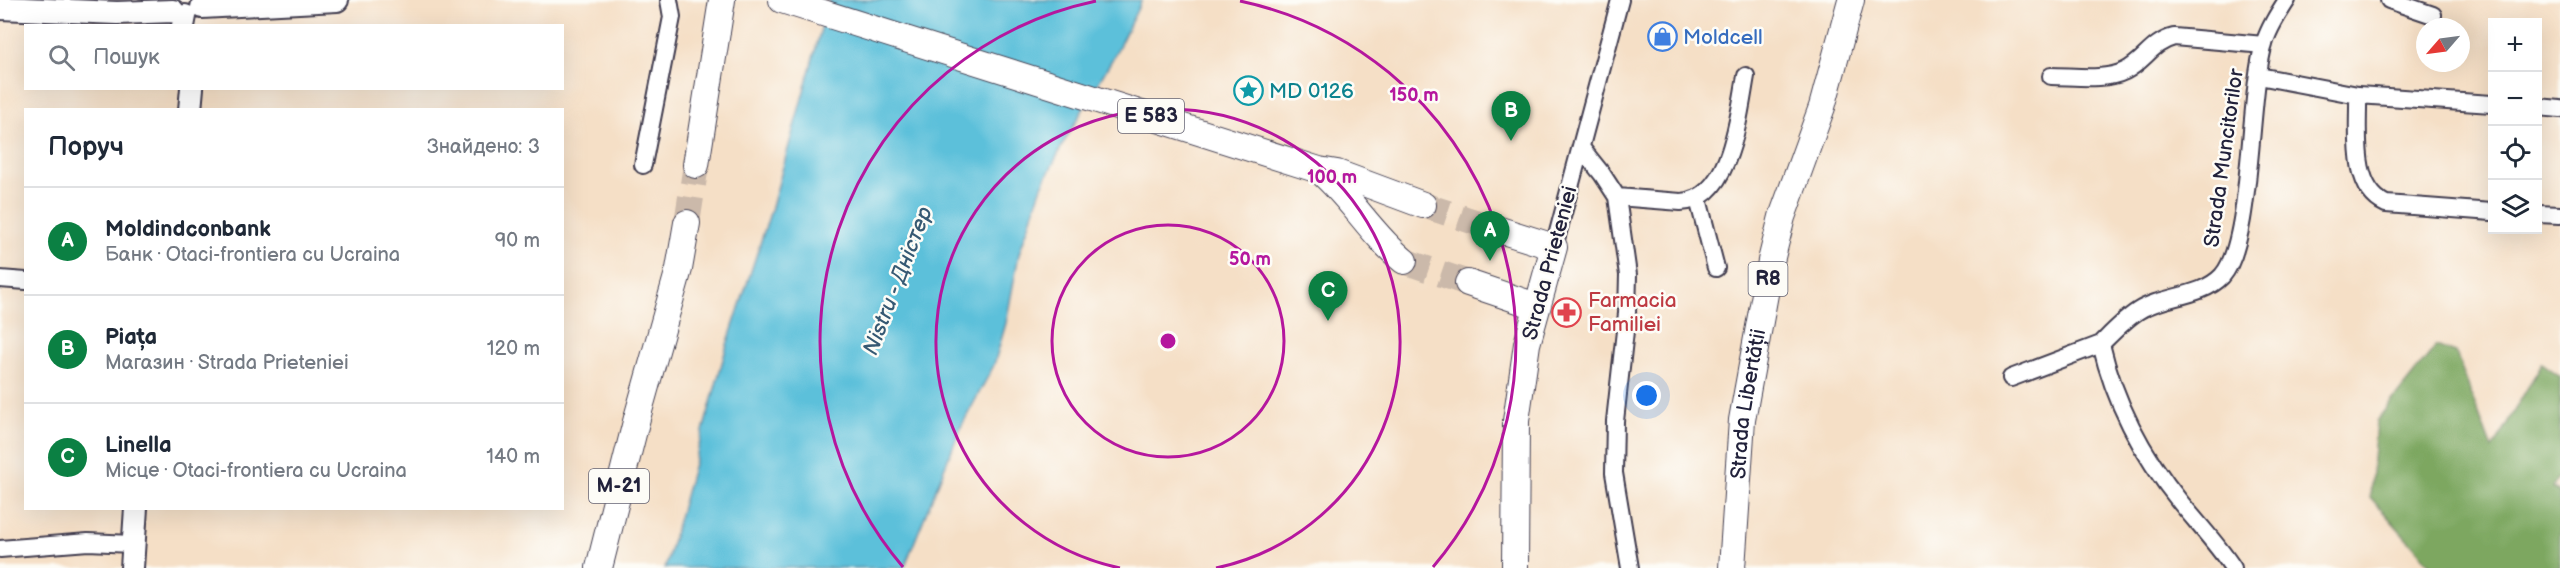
<!DOCTYPE html>
<html lang="uk">
<head>
<meta charset="utf-8">
<style>
	body { margin:0; font-family:"Balsamiq Sans",sans-serif; background:#f6f6f7; color:#1f2937 }
	.controls { position:absolute; right:18px; top:18px; display:grid; overflow:hidden; border-radius:0px; box-shadow:0 6px 24px #0002 }
	.controls button { width:54px; height:54px; display:grid; place-items:center; padding:0; border:0; border-bottom:2px solid #e0e1e3; background:#fff; color:#1f2937; font:30px sans-serif }
	.compass { position:absolute; left:2416px; top:18px; width:54px; height:54px; border-radius:50%; background:#fff; box-shadow:0 6px 24px #0002; rotate:242deg }
	.you { position:absolute; left:1647px; top:396px; width:21px; height:21px; margin:-15px; border:4px solid #fff; border-radius:50%; background:#1a73e8; box-shadow:0 0 0 9px #1a73e833 }
	.badge { display:grid; place-items:center; width:39px; height:39px; border-radius:50%; background:#0b8043; color:#fff; font-size:20px; font-weight:700 }
	.pin { position:absolute; translate:-50% -50px; filter:drop-shadow(0 2px 3px #0008) }
	.pin::after { content:''; position:absolute; top:32px; width:21px; height:18px; background:inherit; clip-path:polygon(0 0,100% 0,50% 100%) }
	.list { margin:0; padding:0; list-style:none }
	h2 { display:flex; justify-content:space-between; align-items:center; height:78px; margin:0; padding:0 24px; font-size:26px }
	h2 small { font-size:20px; font-weight:400; color:#747a83 }
	.list li { display:grid; grid-template-columns:39px 1fr auto; gap:18px; align-items:center; box-sizing:border-box; height:108px; padding:0 24px; border-top:2px solid #e0e1e3 }
	.list b { display:block; font-size:22px; white-space:nowrap }
	.list p { margin:0; font-size:20px; white-space:nowrap; color:#747a83 }
	.list em { font-size:20px; font-style:normal; color:#747a83 }
	.icon { flex:none; width:33px; height:33px; fill:none; stroke:currentColor; stroke-width:2; stroke-linecap:round; stroke-linejoin:round }
	.map { position:relative; flex:none; width:2560px; height:568px; overflow:hidden }
	.search { position:absolute; background:#fff; box-shadow:0 6px 24px #0002; left:24px; top:24px; width:540px; height:66px; display:flex; align-items:center; gap:15px; box-sizing:border-box; padding:0 21px; border-radius:0px; color:#747a83; font-size:22px }
	.panel { position:absolute; background:#fff; box-shadow:0 6px 24px #0002; left:24px; top:108px; width:540px; height:402px; border-radius:0px }
	.map>svg:first-child { display:block }
</style>
</head>
<body>
<div class="map">
<svg width="2560" height="568" viewBox="0 0 2560 568">
	<rect width="100%" height="100%" fill="#fdfcf7"/>
	<filter id="ink" filterUnits="userSpaceOnUse"><feTurbulence type="fractalNoise" baseFrequency=".0167" numOctaves="2"/><feDisplacementMap in="SourceGraphic" scale="12" xChannelSelector="R" yChannelSelector="G"/><feConvolveMatrix kernelMatrix="1 2 1 2 8 2 1 2 1" color-interpolation-filters="sRGB"/></filter>
	<filter id="wash" filterUnits="userSpaceOnUse"><feTurbulence type="fractalNoise" baseFrequency=".008" numOctaves="4" result="noise"/><feDisplacementMap in="SourceGraphic" scale="24" xChannelSelector="R" yChannelSelector="G"/><feGaussianBlur stdDeviation="1.35" result="paint"/><feColorMatrix in="noise" values="0 0 0 0 0 0 0 0 0 0 0 0 0 0 0 0 0 1.4 0 .05"/><feComposite in="paint" operator="in"/></filter>
	<g filter="url(#wash)">
		<rect width="100%" height="100%" fill="#f5dfc6"/>
		<!-- forest -->
		<path fill="#7da760" stroke="#50644e" stroke-width="1.5" d="M2436,346L2456,353L2492,449L2542,363L2560,376V473L2553,488L2560,492V568H2433L2370,497L2376,421Z"/>
		<!-- water -->
		<path fill="#5cc0da" stroke="#3f718a" stroke-width="1.5" d="M829,0H1142L1113,58L1064,142L1042,186L1019,254L1006,323L994,365L961,427L904,568H665L727,345L772,207Z"/>
	</g>
	<g filter="url(#ink)">
		<g fill="none" stroke-linecap="round" stroke-linejoin="round">
			<!-- highway-tunnel -->
			<path stroke="#cbb9aa" stroke-width="26" stroke-dasharray="26 13" stroke-linecap="butt" d="M1423,205L1487,226
				M687,223L696,165
				M1404,261L1468,283"/>
			<defs>
				<path id="minor" d="M2389,0L2433,15
					M2051,76C2073,76 2105,81 2125,71C2145,61 2151,43 2174,37L2264,45
					M2259,76L2358,95L2492,104
					M2358,95C2359,129 2350,188 2386,204L2492,212
					M2538,107L2560,109
					M1582,149L1602,174L1617,197L1628,275L1627,313L1615,421L1614,473L1630,568
					M643,165L672,17L669,0
					M1617,197L1681,202C1731,200 1739,114 1746,76
					M1698,199L1716,268
					M2538,214L2560,215
					M1554,247L1620,0
					M0,279L26,281
					M2011,378L2101,344
					M0,549L88,542L132,544
					M2233,568C2218,545 2199,525 2181,503C2143,456 2115,404 2101,344C2112,333 2124,320 2138,311C2163,295 2201,298 2222,276C2253,242 2248,97 2264,44C2269,28 2278,14 2287,0"/>
				<path id="major" d="M202,7L337,0
					M0,8L117,13L173,11
					M183,26L185,16
					M190,110L192,88
					M132,568L136,508"/>
				<g id="highway">
					<path d="M782,0L1319,170L1337,173L1423,205"/>
					<path d="M696,165L722,0"/>
					<path d="M1321,172C1352,199 1372,235 1404,261"/>
					<path d="M1487,226L1554,247L1527,344L1516,421L1515,568"/>
					<path d="M1468,283L1536,306"/>
					<path d="M599,568L637,418L679,269L687,223"/>
					<path id="s1" d="M1732,568L1742,420L1771,261L1782,217L1822,107L1851,0"/>
				</g>
			</defs>
			<!-- minor casing -->
			<use href="#minor" stroke="#423e50" stroke-width="20"/>
			<!-- major casing -->
			<use href="#major" stroke="#423e50" stroke-width="26"/>
			<!-- highway casing -->
			<use href="#highway" stroke="#423e50" stroke-width="28"/>
			<!-- minor -->
			<use href="#minor" stroke="#fff" stroke-width="16"/>
			<!-- major -->
			<use href="#major" stroke="#fff" stroke-width="22"/>
			<!-- highway -->
			<use href="#highway" stroke="#fff" stroke-width="26"/>
		</g>
	</g>
	<!-- distance rings -->
	<g fill="none" stroke="#b5179e" stroke-width="3">
		<circle cx="1168" cy="341" r="116"/>
		<path d="M1120 568A232 232 0 1 1 1216 568"/>
		<path d="M903 567A348 348 0 0 1 1096 1M1240 1A348 348 0 0 1 1433 567"/>
	</g>
	<!-- icons -->
	<defs>
		<symbol id="shop-ring" viewBox="-11 -11 22 22"><circle r="9.5" fill="#fdfcf7" stroke="#3f7fe0" stroke-width="1.5"/><path d="M-5-2.5h2.3a2.7 3.5 0 0 1 5.4 0H5L5.5 6h-11ZM-1.5-2.5h3a1.5 2.3 0 0 0-3 0Z" fill="#3f7fe0"/></symbol>
		<symbol id="sight-ring" viewBox="-11 -11 22 22"><circle r="9.5" fill="#fdfcf7" stroke="#0f9aa8" stroke-width="1.5"/><path d="M0-6L1.8-2.2L6-1.7L2.9 1.2L3.7 5.4L0 3.3L-3.7 5.4L-2.9 1.2L-6-1.7L-1.8-2.2Z" fill="#0f9aa8"/></symbol>
		<symbol id="pharmacy-ring" viewBox="-11 -11 22 22"><circle r="9.5" fill="#fdfcf7" stroke="#e0444e" stroke-width="1.5"/><path d="M-2-6h4v4h4v4h-4v4h-4v-4h-4v-4h4Z" fill="#e0444e"/></symbol>
	</defs>
	<g fill-rule="evenodd">
		<use href="#shop-ring" x="1646" y="20" width="33" height="33"/>
		<use href="#sight-ring" x="1232" y="74" width="33" height="33"/>
		<use href="#pharmacy-ring" x="1550" y="296" width="33" height="33"/>
	</g>
	<g text-anchor="middle" dominant-baseline="central" stroke-width="5" stroke-linejoin="round" paint-order="stroke">
		<!-- shield labels -->
		<g fill="#fdfcf7" stroke="#646373" stroke-width="1.5">
			<rect x="1118" y="99" width="66" height="34" rx="4.5"/>
			<rect x="1748.5" y="262" width="39" height="34" rx="4.5"/>
			<rect x="589" y="469" width="60" height="34" rx="4.5"/>
		</g>
		<g font-size="20" font-weight="bold" fill="#22223b">
			<text x="1151" y="116">E 583</text>
			<text x="1768" y="279">R8</text>
			<text x="619" y="486">М-21</text>
		</g>
		<!-- shop labels -->
		<g font-size="21" fill="#366cbe" stroke="#fdfcf7" text-anchor="start">
			<text x="1683" y="37">Moldcell</text>
		</g>
		<!-- culture labels -->
		<g font-size="21" fill="#0d838f" stroke="#fdfcf7" text-anchor="start">
			<text x="1269" y="91">MD 0126</text>
		</g>
		<!-- street labels -->
		<g font-size="21" fill="#22223b" stroke="#fdfcf7">
			<text transform="translate(2224 158) rotate(-82)">Strada Muncitorilor</text>
			<text transform="translate(1550 263) rotate(-75)">Strada Prieteniei</text>
			<text stroke="none"><textPath href="#s1" startOffset="165">Strada Libertății</textPath></text>
		</g>
		<!-- health labels -->
		<g font-size="21" fill="#be3a42" stroke="#fdfcf7" text-anchor="start">
			<text x="1588" y="300">Farmacia<tspan x="1588" dy="24">Familiei</tspan></text>
		</g>
		<!-- water labels -->
		<g font-size="22" font-style="italic" fill="#365973" stroke="#fdfcf7">
			<text transform="translate(898 281) rotate(-69)">Nistru - Дністер</text>
		</g>
	</g>
	<circle cx="1168" cy="341" r="9" fill="#b5179e" stroke="#fdfcf7" stroke-width="3"/>
	<g font-size="18" text-anchor="middle" font-weight="bold" fill="#b5179e" stroke="#fdfcf7" stroke-width="5" stroke-linejoin="round" paint-order="stroke">
		<text x="1414" y="101">150 m</text>
		<text x="1332" y="183">100 m</text>
		<text x="1250" y="265">50 m</text>
	</g>
</svg>
<div class="controls">
<button>+</button>
<button>−</button>
<button><svg class="icon" aria-label="locate" viewBox="0 0 24 24"><circle cx="12" cy="12" r="6"/><path d="M12 2v4M12 18v4M2 12h4M18 12h4"/></svg></button>
<button><svg class="icon" aria-label="layers" viewBox="0 0 24 24"><path d="M12 4l9 5-9 5-9-5zM3 14l9 5 9-5"/></svg></button>
</div>
<svg class="compass" viewBox="-18 -18 36 36"><path d="M0-13l5 13h-10z" fill="#e53935"/><path d="M0 13l5-13h-10z" fill="#747a83"/></svg>
<div class="you"></div>
<div class="pin badge" style="left:1490px;top:261px">A</div>
<div class="pin badge" style="left:1511px;top:141px">B</div>
<div class="pin badge" style="left:1328px;top:321px">C</div>
<div class="search"><svg class="icon" aria-label="search" viewBox="0 0 24 24"><circle cx="10" cy="10" r="6"/><path d="M15 15l6 6"/></svg>Пошук</div>
<section class="panel">
<h2>Поруч<small>Знайдено: 3</small></h2>
<ul class="list">
<li><span class="badge">A</span><div><b>Moldindconbank</b><p>Банк · Otaci-frontiera cu Ucraina</p></div><em>90 m</em></li>
<li><span class="badge">B</span><div><b>Piața</b><p>Магазин · Strada Prieteniei</p></div><em>120 m</em></li>
<li><span class="badge">C</span><div><b>Linella</b><p>Місце · Otaci-frontiera cu Ucraina</p></div><em>140 m</em></li>
</ul>
</section>
</div>
</body>
</html>
